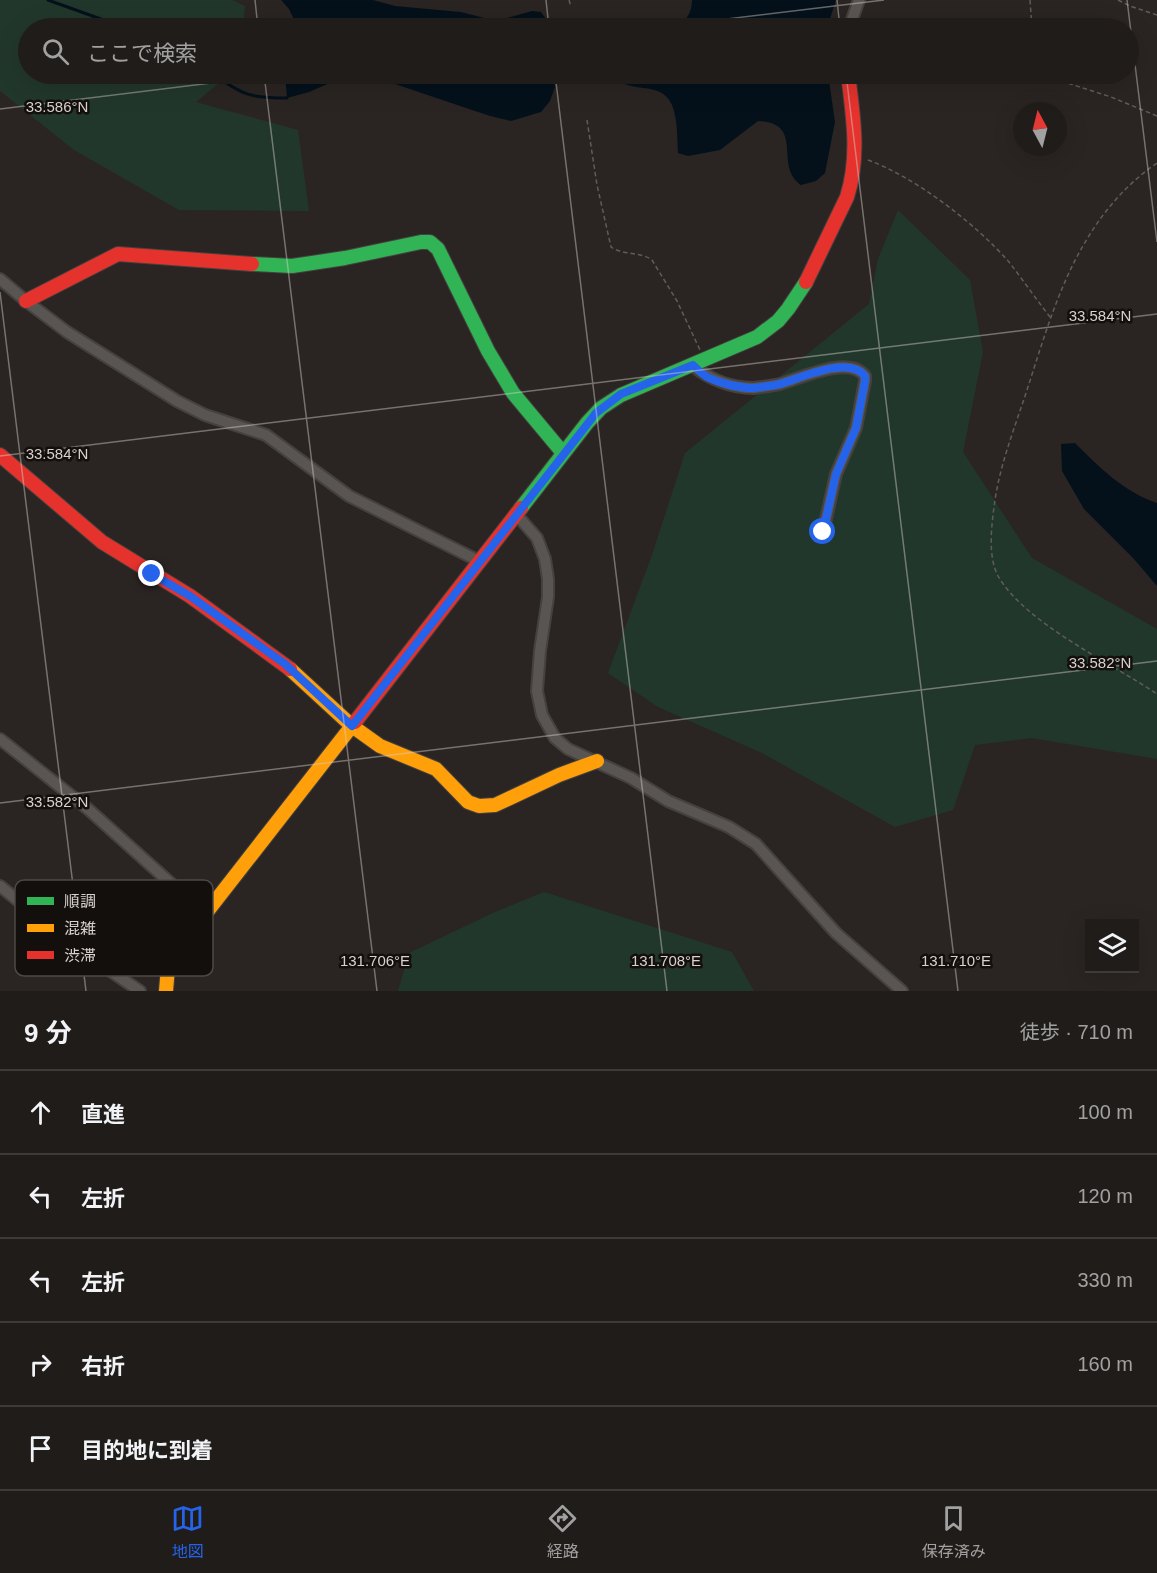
<!DOCTYPE html>
<html lang="ja">
<head>
<meta charset="utf-8">
<style>
	body { margin:0; font-family:Arial,"Noto Sans JP",sans-serif; background:#2d2927; color:#f1f3f6 }
	.controls { position:absolute; right:18px; bottom:18px; display:grid; overflow:hidden; border-radius:0px; box-shadow:0 6px 24px #0002 }
	.controls button { width:54px; height:54px; display:grid; place-items:center; padding:0; border:0; border-bottom:2px solid #3d3a39; background:#201c1a; color:#f1f3f6; font:30px sans-serif }
	.compass { position:absolute; left:1013px; top:102px; width:54px; height:54px; border-radius:50%; background:#201c1a; box-shadow:0 6px 24px #0002; rotate:353deg }
	.stop { position:absolute; width:18px; height:18px; margin:-14px; border:4px solid #2563eb; border-radius:50%; background:#fff }
	.stop.end { background:#2563eb; border-color:#fff; box-shadow:0 2px 6px #0008 }
	.list { margin:0; padding:0; list-style:none }
	h2 { display:flex; justify-content:space-between; align-items:center; height:78px; margin:0; padding:0 24px; font-size:26px }
	h2 small { font-size:20px; font-weight:400; color:#a2a1a2 }
	.list li { display:grid; grid-template-columns:39px 1fr auto; gap:18px; align-items:center; box-sizing:border-box; height:84px; padding:0 24px; border-top:2px solid #3d3a39 }
	.list b { display:block; font-size:22px; white-space:nowrap }
	.list em { font-size:20px; font-style:normal; color:#a2a1a2 }
	.icon { flex:none; width:33px; height:33px; fill:none; stroke:currentColor; stroke-width:2; stroke-linecap:round; stroke-linejoin:round }
	.map { position:relative; flex:none; width:1157px; height:991px; overflow:hidden }
	.search { position:absolute; background:#201c1a; box-shadow:0 6px 24px #0002; left:18px; right:18px; top:18px; height:66px; display:flex; align-items:center; gap:15px; box-sizing:border-box; padding:0 21px; border-radius:33px; color:#a2a1a2; font-size:22px }
	.sheet { height:498px; background:#201c1a }
	nav { display:flex; justify-content:space-around; align-items:center; box-sizing:border-box; height:84px; border-top:2px solid #3d3a39; background:#201c1a; font-size:16px; color:#a2a1a2 }
	nav a { display:grid; justify-items:center; gap:3px }
	nav .on { color:#2563eb }
	.map>svg:first-child { display:block }
</style>
</head>
<body>
<div class="map">
<svg width="1157" height="991" viewBox="0 0 1157 991">
	<rect width="100%" height="100%" fill="#2a2522"/>
	<!-- green -->
	<path fill="#22372b" d="M0,0H232L245,6L243,28H28V74H230L196,102L298,130L309,211L179,210L74,150L0,91Z
		M898,210L970,280L983,352L963,452L1032,558L1157,629V759L1032,738L975,745L953,810L895,827L762,753L658,707L608,673L652,555L685,453L869,304L878,259Z
		M544,892L732,952L754,991H398L409,953L495,912Z"/>
	<!-- water -->
	<path fill="#04111b" d="M281,0H373L395,6L461,12L496,21L532,11L541,12L546,19L547,28H298L289,9Z
		M692,0H836L827,28H671C685,22 692,15 692,0Z
		M285,74H553L555,87L550,101L541,112L511,121L490,116L386,81L362,77H344L309,92L287,98Z
		M612,74H828L835,122L825,173L816,181L801,185C773,166 806,123 758,121L720,150L688,156L678,153C677,138 678,120 672,105C660,78 629,97 612,74Z
		M1075,443C1099,467 1124,492 1157,503V586L1134,559L1084,509L1062,471L1061,444Z"/>
	<g fill="none" stroke-linecap="round" stroke-linejoin="round">
		<!-- stream -->
		<path stroke="#04111b" stroke-width="3" d="M48,0L126,28
			M213,74C243,95 249,98 287,98"/>
		<defs>
			<path id="street" d="M849,28L859,0
				M0,279L26,301L67,332L177,401L205,415L266,435L349,496L479,561
				M692,365C709,379 731,388 753,388C762,387 772,386 780,384C801,378 849,355 865,376V381L856,428L836,474L823,532
				M516,514L537,538L545,559L548,579V597L540,651L537,691L542,715L555,738L568,749L631,778L668,801L729,827L756,844L836,933L902,991
				M0,739L88,809L205,914
				M0,886L75,947L140,991"/>
			<path id="fast" d="M252,264L292,266L345,258L421,242H430L438,249L488,351L513,393L563,453
				M521,508L587,423L601,408L621,395L757,337L778,321L788,309L806,282"/>
			<path id="slow" d="M290,669L352,726L380,746L436,769L468,802L479,806L495,805L559,775L597,761
				M166,991L168,967L192,931L355,722"/>
			<path id="jam" d="M806,282L847,197C860,156 853,116 848,74
				M26,301L118,254L252,264
				M0,455L102,542L190,596L290,669
				M355,722L521,508"/>
		</defs>
		<!-- street casing -->
		<use href="#street" stroke="#45413e" stroke-width="14"/>
		<!-- fast casing -->
		<use href="#fast" stroke="#45413e" stroke-width="16"/>
		<!-- slow casing -->
		<use href="#slow" stroke="#45413e" stroke-width="16"/>
		<!-- jam casing -->
		<use href="#jam" stroke="#45413e" stroke-width="16"/>
		<!-- path -->
		<path stroke="#605c5a" stroke-width="1.5" stroke-dasharray="4.5 3" stroke-linecap="butt" d="M569,0L571,7
			M1030,0L1032,28
			M1118,0L1130,6L1157,15
			M1048,74L1061,81L1111,97L1157,116
			M587,120L597,185L611,247C624,256 640,251 652,260L677,301L700,350
			M868,160C915,177 976,224 1009,262C1023,280 1036,299 1050,317
			M1157,163C1128,183 1105,209 1087,239C1057,288 1042,345 1024,399C1013,432 1000,466 995,500C992,522 987,555 998,576C1025,623 1111,663 1157,694
			M19,888L71,907L132,924L179,930"/>
		<!-- street -->
		<use href="#street" stroke="#595552" stroke-width="10"/>
		<!-- fast -->
		<use href="#fast" stroke="#30b455" stroke-width="14"/>
		<!-- slow -->
		<use href="#slow" stroke="#ff9f0a" stroke-width="14"/>
		<!-- jam -->
		<use href="#jam" stroke="#e5322d" stroke-width="14"/>
	</g>
	<g fill="none" stroke-linecap="round" stroke-linejoin="round">
		<!-- route -->
		<path stroke="#2563eb" stroke-width="8" d="M152,574L190,596L285,664L352,726L596,413L621,394L693,365C697,369 702,374 707,377C719,383 739,388 753,388C762,387 772,386 780,384C801,378 848,355 865,376V381L856,428L836,474L823,532"/>
	</g>
	<!-- ticks -->
	<path fill="none" stroke="#d8d1cd" stroke-width="1.5" stroke-opacity="0.45" d="M255,0L258,28M546,0L549,28M837,0L840,28M1127,0L1157,242M652,28L884,0M264,74L377,991M555,74L667,991M846,74L958,991M0,109L285,74M0,292L86,991M0,456L1157,314M0,803L1157,661"/>
	<!-- legend -->
	<rect x="15" y="880" width="198" height="96" rx="9" fill="#130f0c" stroke="#4e4946" stroke-width="1.5"/>
	<rect x="27" y="897" width="27" height="8" fill="#30b455"/>
	<rect x="27" y="924" width="27" height="8" fill="#ff9f0a"/>
	<rect x="27" y="951" width="27" height="8" fill="#e5322d"/>
	<g font-size="16" fill="#d8d1cd">
		<text x="64" y="907">順調</text>
		<text x="64" y="934">混雑</text>
		<text x="64" y="961">渋滞</text>
	</g>
	<g font-size="15" text-anchor="middle" fill="#d8d1cd" stroke="#130f0c" stroke-width="5" stroke-linejoin="round" paint-order="stroke">
		<text x="57" y="112">33.586°N</text>
		<text x="1100" y="321">33.584°N</text>
		<text x="57" y="459">33.584°N</text>
		<text x="1100" y="668">33.582°N</text>
		<text x="57" y="807">33.582°N</text>
		<text x="375" y="966">131.706°E</text>
		<text x="666" y="966">131.708°E</text>
		<text x="956" y="966">131.710°E</text>
	</g>
</svg>
<div class="controls">
<button><svg class="icon" aria-label="layers" viewBox="0 0 24 24"><path d="M12 4l9 5-9 5-9-5zM3 14l9 5 9-5"/></svg></button>
</div>
<svg class="compass" viewBox="-18 -18 36 36"><path d="M0-13l5 13h-10z" fill="#e53935"/><path d="M0 13l5-13h-10z" fill="#a2a1a2"/></svg>
<div class="stop" style="left:823px;top:532px"></div>
<div class="stop end" style="left:152px;top:574px"></div>
<div class="search"><svg class="icon" aria-label="search" viewBox="0 0 24 24"><circle cx="10" cy="10" r="6"/><path d="M15 15l6 6"/></svg>ここで検索</div>
</div>
<section class="sheet">
<h2>9 分<small>徒歩 · 710 m</small></h2>
<ul class="list">
<li><svg class="icon" aria-label="ahead" viewBox="0 0 24 24"><path d="M12 20V5M6 11l6-6 6 6"/></svg><div><b>直進</b></div><em>100 m</em></li>
<li><svg class="icon" aria-label="left" viewBox="0 0 24 24"><path d="M17 20v-9H6M10 6l-5 5 5 5"/></svg><div><b>左折</b></div><em>120 m</em></li>
<li><svg class="icon" aria-label="left" viewBox="0 0 24 24"><path d="M17 20v-9H6M10 6l-5 5 5 5"/></svg><div><b>左折</b></div><em>330 m</em></li>
<li><svg class="icon" aria-label="right" viewBox="0 0 24 24"><path d="M7 20v-9h11M14 6l5 5-5 5"/></svg><div><b>右折</b></div><em>160 m</em></li>
<li><svg class="icon" aria-label="arrive" viewBox="0 0 24 24"><path d="M6 21V4h12l-3 4 3 4H6"/></svg><div><b>目的地に到着</b></div></li>
</ul>
</section>
<nav>
<a class="on"><svg class="icon" aria-label="map" viewBox="0 0 24 24"><path d="M3 6l6-2 6 2 6-2v14l-6 2-6-2-6 2zM9 4v14M15 6v14"/></svg>地図</a>
<a><svg class="icon" aria-label="directions" viewBox="0 0 24 24"><path d="M12 3l9 9-9 9-9-9zM9 14v-3h6M13 9l2 2-2 2"/></svg>経路</a>
<a><svg class="icon" aria-label="saved" viewBox="0 0 24 24"><path d="M7 4h10v16l-5-4-5 4z"/></svg>保存済み</a>
</nav>
</body>
</html>
